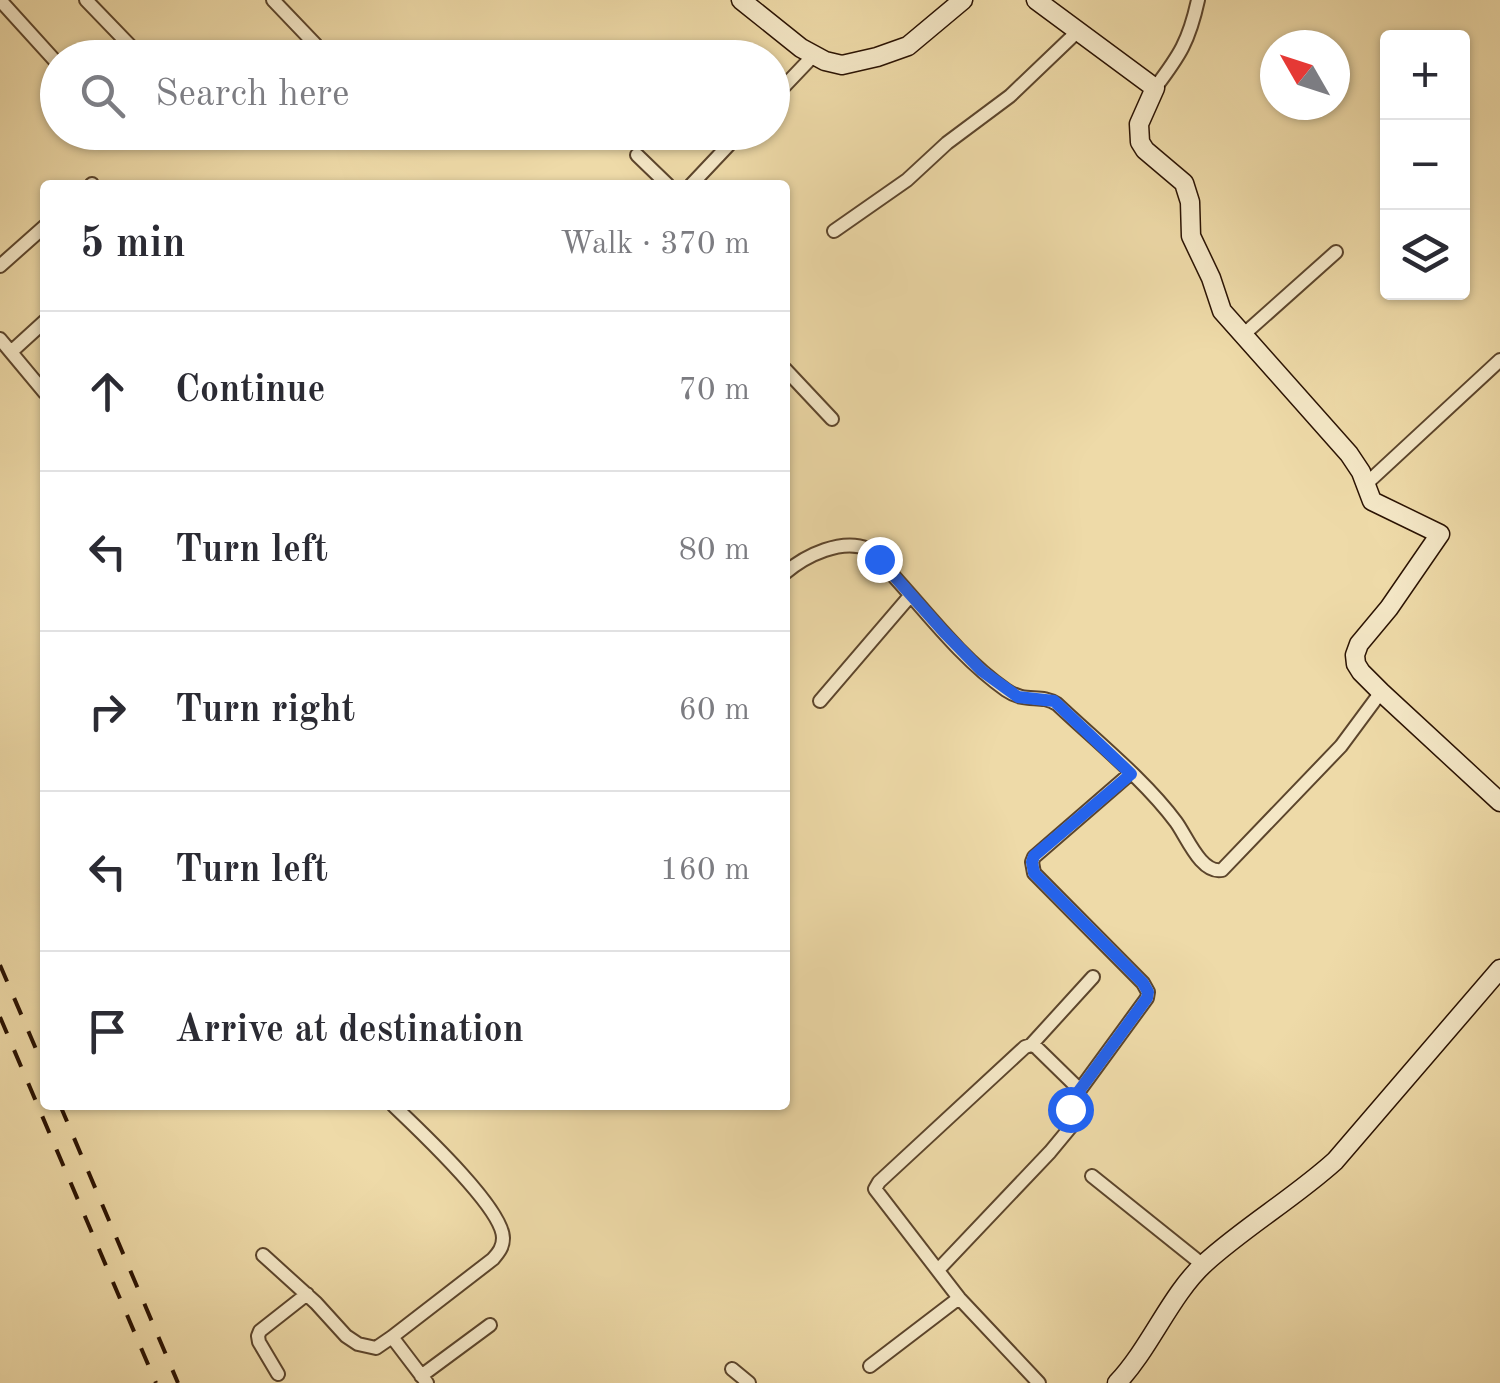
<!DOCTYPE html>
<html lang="en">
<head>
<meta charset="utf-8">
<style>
	body { margin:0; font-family:"Old Standard TT",serif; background:#f2f2f3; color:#2b2b33 }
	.controls { position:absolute; right:30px; top:30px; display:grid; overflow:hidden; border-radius:10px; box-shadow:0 2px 8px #0004 }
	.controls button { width:90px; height:90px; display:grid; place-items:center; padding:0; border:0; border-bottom:2px solid #e1e1e2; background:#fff; color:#2b2b33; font:50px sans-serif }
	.compass { position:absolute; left:1260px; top:30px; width:90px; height:90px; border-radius:50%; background:#fff; box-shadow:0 2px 8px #0004; rotate:309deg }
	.stop { position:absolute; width:30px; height:30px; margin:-22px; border:8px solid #2563eb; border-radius:50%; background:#fff }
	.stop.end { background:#2563eb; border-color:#fff; box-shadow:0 2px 10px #0008 }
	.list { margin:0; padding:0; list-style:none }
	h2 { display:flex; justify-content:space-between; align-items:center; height:130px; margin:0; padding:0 40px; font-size:42px }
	h2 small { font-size:32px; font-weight:400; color:#7c7c81 }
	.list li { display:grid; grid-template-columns:65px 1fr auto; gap:30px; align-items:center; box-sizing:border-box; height:160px; padding:0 40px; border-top:2px solid #e1e1e2 }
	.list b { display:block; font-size:38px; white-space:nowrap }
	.list em { font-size:32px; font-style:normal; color:#7c7c81 }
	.icon { flex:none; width:55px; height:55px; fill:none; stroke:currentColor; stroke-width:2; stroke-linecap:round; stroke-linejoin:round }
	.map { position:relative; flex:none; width:1500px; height:1383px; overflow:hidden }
	.search { position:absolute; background:#fff; box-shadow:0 2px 8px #0004; left:40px; top:40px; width:750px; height:110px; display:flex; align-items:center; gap:25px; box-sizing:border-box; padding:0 35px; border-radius:55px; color:#7c7c81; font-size:38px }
	.panel { position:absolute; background:#fff; box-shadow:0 2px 8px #0004; left:40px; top:180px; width:750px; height:930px; border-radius:10px }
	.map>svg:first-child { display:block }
</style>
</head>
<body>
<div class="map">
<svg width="1500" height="1383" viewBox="0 0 1500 1383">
	<rect width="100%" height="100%" fill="#eedaa8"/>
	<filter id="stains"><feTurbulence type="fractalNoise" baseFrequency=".002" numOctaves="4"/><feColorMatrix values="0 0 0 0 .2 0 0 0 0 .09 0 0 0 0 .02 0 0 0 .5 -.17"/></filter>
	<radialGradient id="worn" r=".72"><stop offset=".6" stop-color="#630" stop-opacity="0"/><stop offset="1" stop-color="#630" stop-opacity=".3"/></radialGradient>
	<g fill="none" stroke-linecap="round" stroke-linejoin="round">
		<defs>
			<path id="street" d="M0,0L58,64
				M86,0L142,58
				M273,0L316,45L319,50L317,58
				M1155,88C1180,55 1189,41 1198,0
				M772,99L813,56
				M637,155L668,185
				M91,185L92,184
				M691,185L741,132
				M834,231L907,180L947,143L1010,96L1078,31
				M0,266L45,226
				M1243,335L1336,252
				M0,339L45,393
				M11,352L45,321
				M785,369L832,419
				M1365,485L1500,360
				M785,573C806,555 842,538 868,549C915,595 952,652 1006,690C1026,704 1040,693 1057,704C1095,740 1145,780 1176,822C1187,837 1201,874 1222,870L1341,746L1381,692
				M820,701L910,596
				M1031,1045L1093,977
				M1092,1176L1203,1265
				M263,1255L316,1303L346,1336L358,1344L376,1348L392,1337L493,1259C499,1252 503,1247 503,1238C503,1208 417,1128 393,1105
				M938,1270L1050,1152L1074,1123L1071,1102L1147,998L1148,992L1143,983L1034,873L1032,862L1034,857L1131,773
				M392,1337L427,1383
				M870,1366L959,1298
				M732,1369L749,1383
				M278,1374L259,1342L258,1336L260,1331L307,1294
				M421,1376L490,1325
				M1039,1383L959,1298L875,1189L879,1182L1025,1047L1031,1045L1036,1047L1080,1090"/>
			<path id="secondary" d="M741,0L801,48L825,61L842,65L877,57L908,46L963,0
				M1036,0L1155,88L1139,124L1140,142L1145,150L1184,183L1190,202L1191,236L1211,278L1222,311L1349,454L1361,472L1372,501L1440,534L1389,608L1359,644L1355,655L1356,664L1361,672L1381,692L1500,802
				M1117,1383C1151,1347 1170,1295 1205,1263C1246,1226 1294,1198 1335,1161L1500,969"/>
		</defs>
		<!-- street casing -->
		<use href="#street" stroke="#5c452c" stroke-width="16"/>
		<!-- secondary casing -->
		<use href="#secondary" stroke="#2b1303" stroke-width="21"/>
		<!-- street -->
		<use href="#street" stroke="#f4e7c6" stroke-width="12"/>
		<!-- secondary -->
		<use href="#secondary" stroke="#f4e7c6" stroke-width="18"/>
		<!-- rail -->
		<path stroke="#2b1303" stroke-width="4" stroke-dasharray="18 18" stroke-linecap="butt" d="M0,965L45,1070
			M0,1017L156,1383
			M60,1105L178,1383"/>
	</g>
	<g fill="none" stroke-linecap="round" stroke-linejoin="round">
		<!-- route -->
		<path stroke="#2563eb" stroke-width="12" d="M879,559L944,632L982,671L1018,697L1054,701L1131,774L1034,856L1032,862L1034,873L1143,983L1148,992L1147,998L1071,1102L1070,1109"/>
	</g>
	<rect width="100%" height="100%" filter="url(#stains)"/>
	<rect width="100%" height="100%" fill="url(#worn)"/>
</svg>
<div class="controls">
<button>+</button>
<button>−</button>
<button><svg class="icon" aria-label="layers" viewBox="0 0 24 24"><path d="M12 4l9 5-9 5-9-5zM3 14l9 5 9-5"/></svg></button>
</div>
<svg class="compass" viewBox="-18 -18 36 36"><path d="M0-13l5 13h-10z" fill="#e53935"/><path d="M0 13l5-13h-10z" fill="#7c7c81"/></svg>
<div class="stop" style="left:1070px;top:1109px"></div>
<div class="stop end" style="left:879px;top:559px"></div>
<div class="search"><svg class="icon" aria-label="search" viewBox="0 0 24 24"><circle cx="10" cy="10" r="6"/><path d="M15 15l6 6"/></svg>Search here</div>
<section class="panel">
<h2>5 min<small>Walk · 370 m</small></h2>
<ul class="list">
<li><svg class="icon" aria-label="ahead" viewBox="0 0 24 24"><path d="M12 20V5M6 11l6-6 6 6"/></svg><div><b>Continue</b></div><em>70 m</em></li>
<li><svg class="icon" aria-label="left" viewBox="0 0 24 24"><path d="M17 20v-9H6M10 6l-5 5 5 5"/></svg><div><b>Turn left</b></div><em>80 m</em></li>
<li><svg class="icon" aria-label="right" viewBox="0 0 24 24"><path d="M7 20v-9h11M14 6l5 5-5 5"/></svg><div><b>Turn right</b></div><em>60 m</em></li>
<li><svg class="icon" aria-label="left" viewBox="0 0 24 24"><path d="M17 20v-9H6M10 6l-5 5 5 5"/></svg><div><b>Turn left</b></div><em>160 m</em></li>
<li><svg class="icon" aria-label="arrive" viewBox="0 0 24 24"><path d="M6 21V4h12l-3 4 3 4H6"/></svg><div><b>Arrive at destination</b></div></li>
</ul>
</section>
</div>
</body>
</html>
